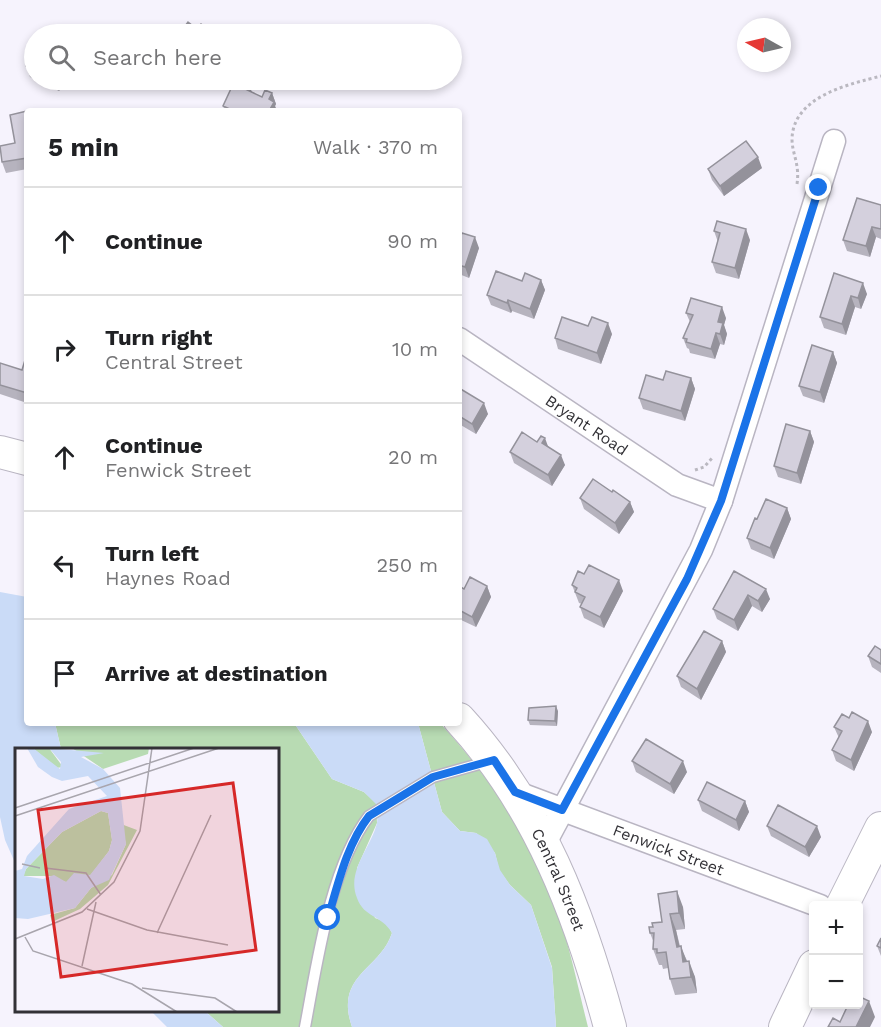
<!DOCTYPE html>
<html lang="en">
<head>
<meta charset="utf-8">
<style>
	body { margin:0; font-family:"Work Sans",sans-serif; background:#f6f6f6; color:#202124 }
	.controls { position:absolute; right:18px; bottom:18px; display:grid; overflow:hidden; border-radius:6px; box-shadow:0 3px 9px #0003 }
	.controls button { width:54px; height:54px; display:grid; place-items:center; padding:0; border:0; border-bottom:2px solid #e0e0e0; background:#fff; color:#202124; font:30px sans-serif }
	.compass { position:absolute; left:737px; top:18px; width:54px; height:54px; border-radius:50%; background:#fff; box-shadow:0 3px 9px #0003; rotate:278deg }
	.stop { position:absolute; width:18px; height:18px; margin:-14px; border:4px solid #1a73e8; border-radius:50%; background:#fff }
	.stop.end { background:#1a73e8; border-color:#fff; box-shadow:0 2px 6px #0008 }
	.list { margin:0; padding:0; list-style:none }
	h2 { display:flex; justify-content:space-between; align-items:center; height:78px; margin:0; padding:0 24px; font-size:26px }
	h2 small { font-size:20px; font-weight:400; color:#757577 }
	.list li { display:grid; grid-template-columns:39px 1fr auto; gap:18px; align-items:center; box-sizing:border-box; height:108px; padding:0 24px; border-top:2px solid #e0e0e0 }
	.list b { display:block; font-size:22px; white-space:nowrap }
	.list p { margin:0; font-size:20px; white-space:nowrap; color:#757577 }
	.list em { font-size:20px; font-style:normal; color:#757577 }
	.icon { flex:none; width:33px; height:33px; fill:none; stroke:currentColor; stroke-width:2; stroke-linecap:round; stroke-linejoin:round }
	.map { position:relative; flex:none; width:881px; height:1027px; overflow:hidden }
	.search { position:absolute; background:#fff; box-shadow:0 3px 9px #0003; left:24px; top:24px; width:438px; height:66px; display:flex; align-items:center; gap:15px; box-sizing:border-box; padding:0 21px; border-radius:33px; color:#757577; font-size:22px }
	.panel { position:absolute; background:#fff; box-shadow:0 3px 9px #0003; left:24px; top:108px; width:438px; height:618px; border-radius:6px }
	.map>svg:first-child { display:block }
</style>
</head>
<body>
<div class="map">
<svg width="881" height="1027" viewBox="0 0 881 1027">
	<rect width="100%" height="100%" fill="#f6f3fd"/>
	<!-- green -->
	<path fill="#b8dbb3" d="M55,723H294L332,779L364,792L376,803L377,823L357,868L375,918L386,922L392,933C380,970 334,975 352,1027H223L205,1011L278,1010V750L61,749Z
		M418,723H440C490,777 530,839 556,908C570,946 578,988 588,1027H556L552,967L531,905L510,885L499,870L495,853L476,833L460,831L442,812Z"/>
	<!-- water -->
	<path fill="#cadbf7" d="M0,592L27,597V723H55L61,749L16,750V865L5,840L0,817Z
		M294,723H418L442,812L460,831L476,833L487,839L495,853L500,870L510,885L531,905L552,968L556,1027H352C334,975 380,970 392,933C382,915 364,918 357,898C346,871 371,848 377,823C378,817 376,809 376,804L364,792L332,779Z
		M151,1011H205L223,1027H167Z"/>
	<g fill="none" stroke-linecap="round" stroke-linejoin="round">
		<defs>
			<path id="lane" d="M305,1027C317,964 330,867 369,816L433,777L490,761"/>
			<g id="street">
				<path id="s1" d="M459,339L677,485L721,501"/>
				<path id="s2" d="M515,792L820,906"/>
				<path d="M545,843L701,550L721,501L834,141"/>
			</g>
			<g id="secondary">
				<path d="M0,452L27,459"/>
				<path id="s3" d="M459,719C539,806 580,915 610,1027"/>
				<path d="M842,906L881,828"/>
				<path d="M785,1027L814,966"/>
			</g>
		</defs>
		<!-- lane casing -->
		<use href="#lane" stroke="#b9b5c2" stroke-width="13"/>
		<!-- street casing -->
		<use href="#street" stroke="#b9b5c2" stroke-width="25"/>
		<!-- secondary casing -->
		<use href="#secondary" stroke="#b9b5c2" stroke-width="34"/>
		<!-- path -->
		<path stroke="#bab8c0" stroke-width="3" stroke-dasharray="3 3" stroke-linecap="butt" d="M797,184C800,164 792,154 792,139C793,96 850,84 881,76
			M695,470L704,467L713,457"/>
		<!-- lane -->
		<use href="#lane" stroke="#fff" stroke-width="10"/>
		<!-- street -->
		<use href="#street" stroke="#fff" stroke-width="22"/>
		<!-- secondary -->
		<use href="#secondary" stroke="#fff" stroke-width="32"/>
	</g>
	<!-- wall -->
	<path fill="#b6b3be" d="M34,49V79L30,77L26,66Z
		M35,80H65L59,91Z
		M248,82L252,92L262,97L272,93L276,104L275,106L277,111H225L223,106Z
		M27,111V169L6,173L2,162L15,143Z
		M762,168L724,196L712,180L708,169Z
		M881,205V239L876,237L870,257L847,251L843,240Z
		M714,231L750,240L739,279L716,273L712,262L718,242Z
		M459,241L479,248L469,278L459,274Z
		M834,273L867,294L861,309L855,307L846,335L824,328L820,317Z
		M541,280L545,290L534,319L512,311L511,313L491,305L487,295L522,281Z
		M686,313L726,318L724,325L727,334L724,345L720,344L715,359L690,353L689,349L687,348L683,338L690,322Z
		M588,326L612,334L601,364L558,349L555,338Z
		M833,352L837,363L824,403L803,396L799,386Z
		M27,361V403L0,394V363L22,370Z
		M691,378L695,389L685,421L643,409L639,398L663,380Z
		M459,388L488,414L476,434L459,424Z
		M810,431L814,442L801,484L778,477L774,466Z
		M537,442L549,447L565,465L552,486L514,463L510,452Z
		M580,498L630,502L634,512L619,534L584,509Z
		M787,508L791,519L774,559L751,549L747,538Z
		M734,571L770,599L762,612L752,606L738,631L717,619L713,609Z
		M584,574L623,591L604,628L584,618L580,607L582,604L579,603L572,585Z
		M459,586L464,589L487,586L491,597L476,627L459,619Z
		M722,641L726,652L701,700L681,687L677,676Z
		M881,650V673L872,667L868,656Z
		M558,711L557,726L530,725L528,720Z
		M834,727L872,732L854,771L836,761L832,750L839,738Z
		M632,761L687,772L674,794L636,772Z
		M698,800L745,801L749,812L739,831L702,811Z
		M767,826L821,837L809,857L771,836Z
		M658,894L683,907L685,929L676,930L680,946L695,977L697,993L675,995L670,979L668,968L663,969L662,965H659L653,949L654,943L650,933L653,927L662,922Z
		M881,938V956L877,946Z"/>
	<!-- shaded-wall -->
	<path fill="#94929b" d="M55,80H65L59,91L55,81Z
		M248,82L252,93L245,89Z
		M272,93L276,104L275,106L277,111H269V99Z
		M758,157L762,168L724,196L720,186Z
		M872,227L876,237L870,257L866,246Z
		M746,229L750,240L739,279L735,268Z
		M475,237L479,248L469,278L465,267Z
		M541,280L545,290L534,319L530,309Z
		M863,283L867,294L861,309L858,298Z
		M851,296L855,307L846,335L842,324Z
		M508,300L512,311L511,313L507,303Z
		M722,307L726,318L724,325L727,334L724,345L720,334L718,322Z
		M608,323L612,334L601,364L597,353Z
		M716,333L720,344L715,359L711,349Z
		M833,352L837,363L824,403L820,392Z
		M691,378L695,389L685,421L681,411Z
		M484,403L488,414L476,434L472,424Z
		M810,431L814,442L801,484L797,473Z
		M545,438L549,449L542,443Z
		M561,455L565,465L552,486L548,475Z
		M630,502L634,512L619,534L615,523Z
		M787,508L791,519L774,559L770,548Z
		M619,580L623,591L604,628L600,617Z
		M487,586L491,597L476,627L472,617Z
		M766,589L770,599L762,612L758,601Z
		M748,595L752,606L738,631L734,620Z
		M722,641L726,652L701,700L697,689Z
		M556,706L558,711L557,726L555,721Z
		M868,721L872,732L854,771L851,760Z
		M683,761L687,772L674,794L670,784Z
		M745,801L749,812L739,831L736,820Z
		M817,826L821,837L809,857L805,847Z
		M677,891L683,907L685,929L679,913Z
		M670,914L676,930L683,963L677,947Z
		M681,946L687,962L689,978L683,962Z
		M689,961L695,977L697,993L691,977Z
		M869,1001L875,1017L870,1027H856Z"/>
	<!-- building -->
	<path fill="#d4d0dd" stroke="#94929b" stroke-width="1.5" d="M188,22L197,29L201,24L214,33L213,34H179Z
		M44,31L51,34H42Z
		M34,49V71L26,66Z
		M235,80H242L248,82L245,89L262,97L265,90L272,93L269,99L274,102L269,111H234L223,106Z
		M27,111V158L2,162L0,146L15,143L10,115Z
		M746,141L758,157L720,186L708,169Z
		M857,198L881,205V229L872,227L866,246L843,240Z
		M717,221L746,229L735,268L712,262L720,233L714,231Z
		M462,233L475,237L465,267L459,265V241Z
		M496,271L522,281L525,273L541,280L530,309L508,300L507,303L487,295Z
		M834,273L863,283L858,298L851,296L842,324L820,317Z
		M691,298L722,307L718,322L723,323L720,334L716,333L711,349L686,342L687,339L683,338L693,315L686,313Z
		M562,317L588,326L592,317L608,323L597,353L555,338Z
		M812,345L833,352L820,392L799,386Z
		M25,360L27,361V393L0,385V363L22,370Z
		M666,371L691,378L681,411L639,398L646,375L663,380Z
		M459,388L484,403L472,424L459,416Z
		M786,424L810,431L797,473L774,466Z
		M522,432L537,442L541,436L545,438L542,443L561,455L548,475L510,452Z
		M593,479L612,492L613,490L630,502L615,523L580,498Z
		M766,499L787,508L770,548L747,538L755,518L757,519Z
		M589,565L619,580L600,617L580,607L585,597L575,592L577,588L572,585L578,571L584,574Z
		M734,571L766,589L758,601L748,595L734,620L713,609Z
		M470,577L487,586L472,617L459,610V586L464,589Z
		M704,631L722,641L697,689L677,676Z
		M875,646L881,650V664L868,656Z
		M556,706L555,721L528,720L529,708Z
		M852,712L868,721L851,760L832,750L842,731L834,727L842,714L849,718Z
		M646,739L683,761L670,784L632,761Z
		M707,782L745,801L736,820L698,800Z
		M778,805L817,826L805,847L767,826Z
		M677,891L679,913L670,914L677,947L681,946L683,962L689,961L691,977L670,979L666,952L657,953V949H653L654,933H650L649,927H653L652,923L662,922L658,894Z
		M881,938V948L877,946Z
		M858,996L869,1001L856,1027H828L833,1018L840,1022L848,1005H858Z"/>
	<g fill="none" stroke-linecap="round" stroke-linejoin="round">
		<!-- route -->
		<path stroke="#1a73e8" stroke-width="8" d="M328,918C338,884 347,844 369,816L433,777L494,760L515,792L562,810L687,579L721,501L819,188"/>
	</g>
	<g text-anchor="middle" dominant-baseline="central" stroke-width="4.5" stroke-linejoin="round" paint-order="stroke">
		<!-- street labels -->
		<g font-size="16" fill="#323136" stroke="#f6f3fd">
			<text stroke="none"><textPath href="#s1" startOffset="154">Bryant Road</textPath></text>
			<text stroke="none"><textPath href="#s2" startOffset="164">Fenwick Street</textPath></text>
			<text stroke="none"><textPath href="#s3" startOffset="190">Central Street</textPath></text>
		</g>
	</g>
	<!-- overview -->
	<g transform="translate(15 748)">
		<rect width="264" height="264" fill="#f6f3fd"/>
		<path d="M18,0H34L48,19L41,20ZM57,0H134L133,6L88,21ZM86,63L93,65L97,92L94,103L75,128L51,134L35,128H8L11,121L47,84ZM106,76L122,82L93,137L65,161L37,174L35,167L60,160L76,140L97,127L111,96Z" fill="#b8dbb3"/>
		<path d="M12,0H18L45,21L46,14L34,0L89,5L66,9L88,21L105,40L111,96L94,132L76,140L60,160L13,171L0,170V123L7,121L12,108L54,61L92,48L73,28L47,33L37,29L23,19ZM86,63L93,65L97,92L94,103L75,127L59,125L51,134L39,127L28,131L9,128L11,121L47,84Z" fill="#cadbf7" fill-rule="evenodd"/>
		<path fill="none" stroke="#a8a5ad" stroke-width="1.5" d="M0,60L179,0M0,68L204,0M7,116L25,120M30,120L71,125L86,147M72,161L132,182L213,197M142,185L196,67M10,189L18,203L117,236L162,264M0,191L67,164L99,134L125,83L137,0M67,218L81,154M127,240L200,250L222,264"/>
		<path fill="#d62828" fill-opacity="0.15" stroke="#d62828" stroke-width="3" d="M218,35L241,202L46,229L23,62Z"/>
		<rect width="264" height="264" fill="none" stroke="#323136" stroke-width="3"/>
	</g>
</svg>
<div class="controls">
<button>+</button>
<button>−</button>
</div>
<svg class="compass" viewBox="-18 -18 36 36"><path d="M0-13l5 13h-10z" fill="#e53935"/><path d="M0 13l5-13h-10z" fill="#757577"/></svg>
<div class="stop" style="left:328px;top:918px"></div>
<div class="stop end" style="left:819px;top:188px"></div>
<div class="search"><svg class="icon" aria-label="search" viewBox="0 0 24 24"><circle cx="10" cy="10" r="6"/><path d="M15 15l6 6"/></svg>Search here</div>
<section class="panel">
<h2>5 min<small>Walk · 370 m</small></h2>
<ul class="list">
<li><svg class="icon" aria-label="ahead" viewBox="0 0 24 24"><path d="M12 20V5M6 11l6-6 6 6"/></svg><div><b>Continue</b></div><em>90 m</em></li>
<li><svg class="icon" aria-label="right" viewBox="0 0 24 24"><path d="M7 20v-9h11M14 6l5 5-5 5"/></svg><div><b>Turn right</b><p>Central Street</p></div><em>10 m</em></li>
<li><svg class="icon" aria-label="ahead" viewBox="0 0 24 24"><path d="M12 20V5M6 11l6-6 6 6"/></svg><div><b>Continue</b><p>Fenwick Street</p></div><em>20 m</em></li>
<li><svg class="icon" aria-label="left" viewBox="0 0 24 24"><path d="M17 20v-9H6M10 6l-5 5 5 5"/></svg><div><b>Turn left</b><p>Haynes Road</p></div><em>250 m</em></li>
<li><svg class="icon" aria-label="arrive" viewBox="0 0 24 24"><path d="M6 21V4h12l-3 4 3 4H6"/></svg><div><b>Arrive at destination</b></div></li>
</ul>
</section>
</div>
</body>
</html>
